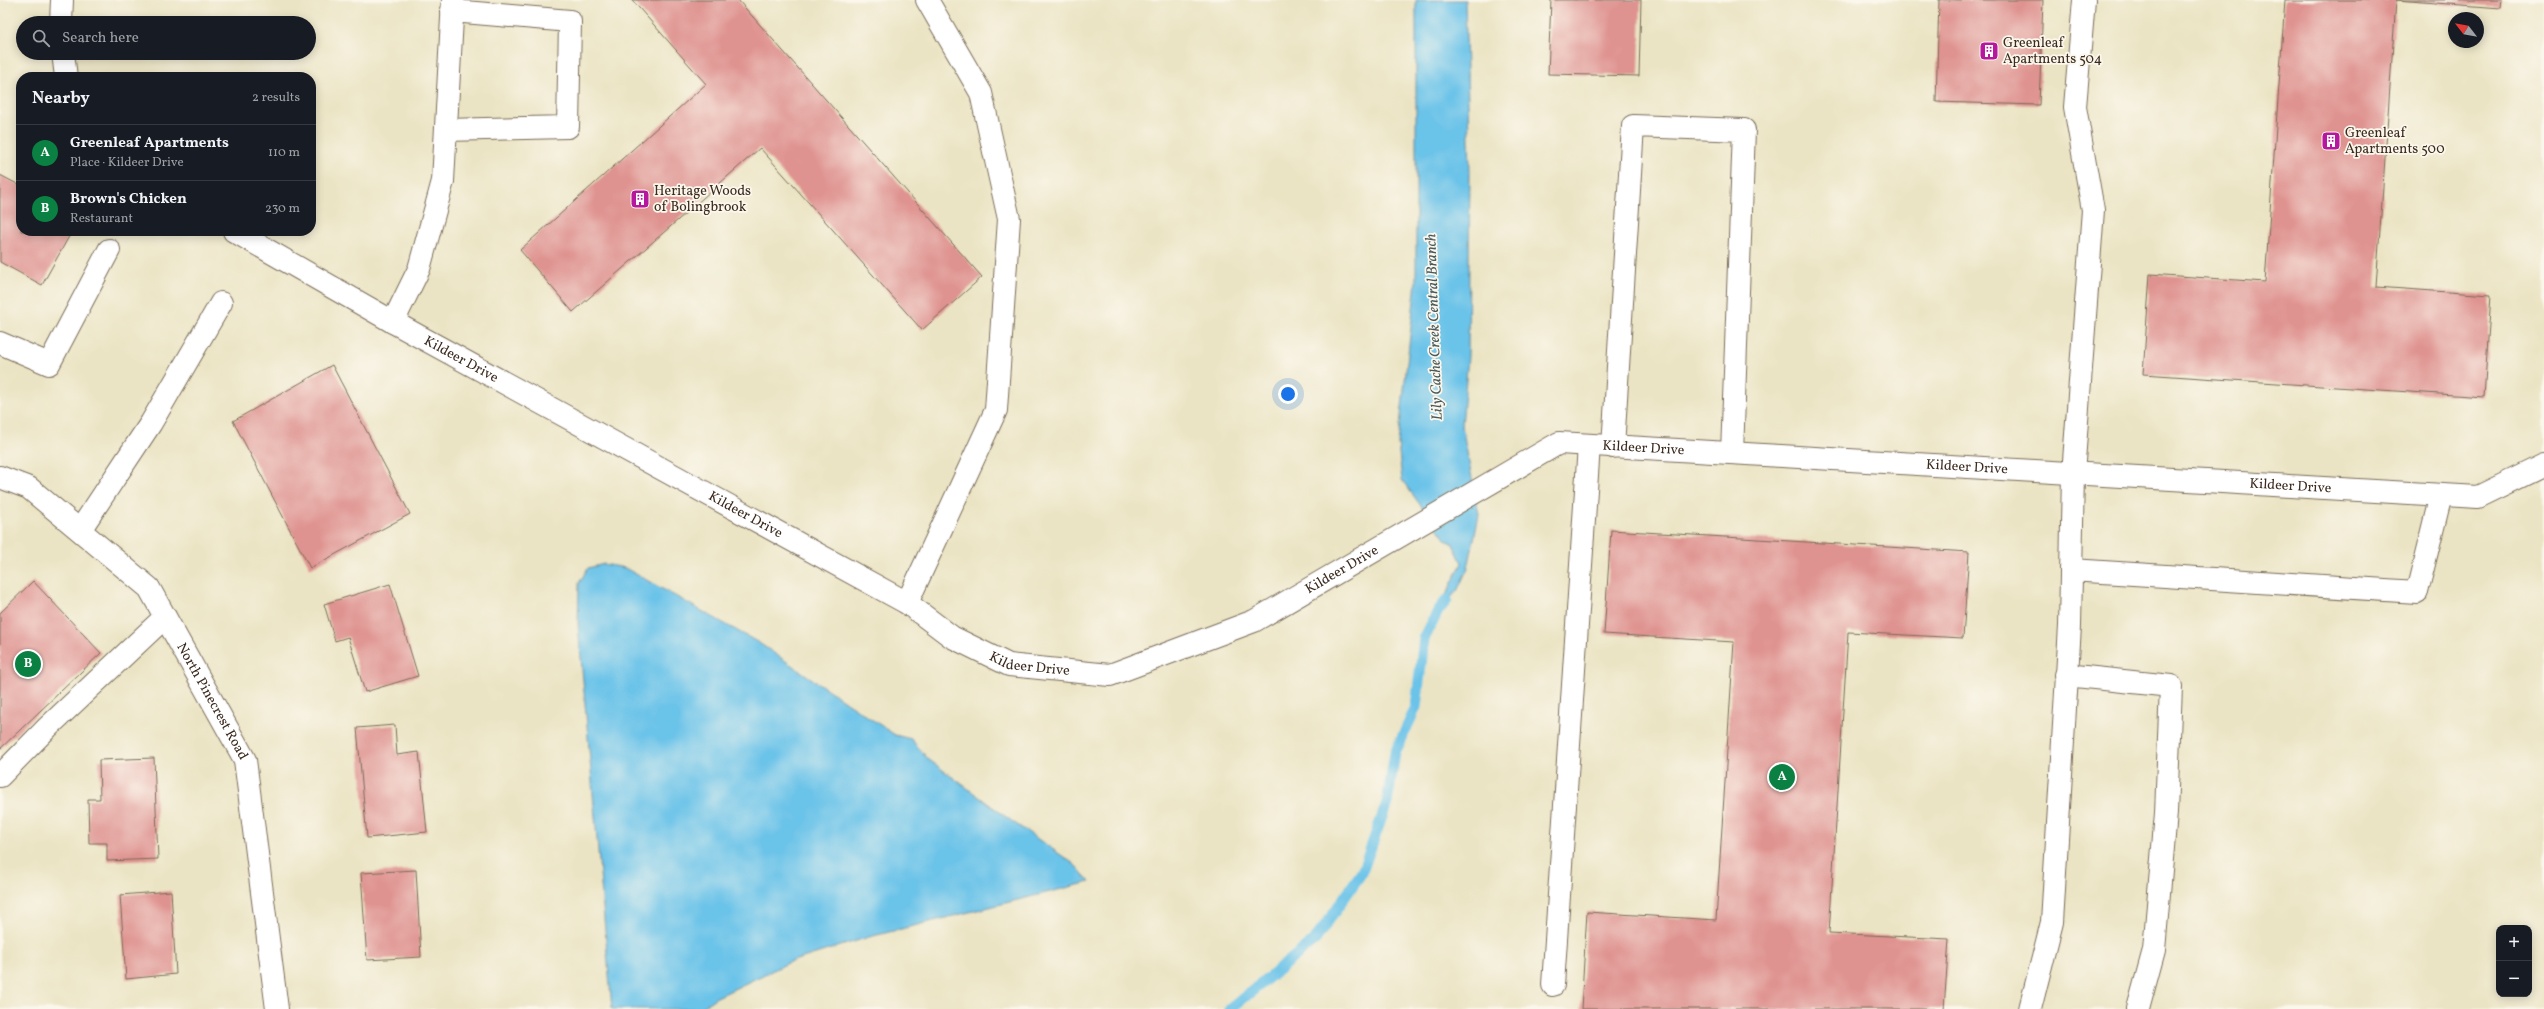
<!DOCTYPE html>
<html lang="en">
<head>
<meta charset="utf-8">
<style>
	body { margin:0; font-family:Vollkorn,serif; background:#20242c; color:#f1f3f6 }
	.controls { position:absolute; right:12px; bottom:12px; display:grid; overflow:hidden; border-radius:8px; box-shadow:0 2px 10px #0003 }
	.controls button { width:36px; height:36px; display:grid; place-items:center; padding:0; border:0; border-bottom:1px solid #363941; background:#171b24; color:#f1f3f6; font:20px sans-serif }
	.compass { position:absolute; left:2448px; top:12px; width:36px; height:36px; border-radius:50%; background:#171b24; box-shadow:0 2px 10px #0003; rotate:301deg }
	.you { position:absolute; left:1288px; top:394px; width:14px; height:14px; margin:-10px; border:3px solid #fff; border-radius:50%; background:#1a73e8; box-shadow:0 0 0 6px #1a73e833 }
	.badge { display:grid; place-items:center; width:26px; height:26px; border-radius:50%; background:#0b8043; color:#fff; font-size:13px; font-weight:700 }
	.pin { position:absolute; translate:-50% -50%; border:2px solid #fff; box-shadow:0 1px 4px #0006 }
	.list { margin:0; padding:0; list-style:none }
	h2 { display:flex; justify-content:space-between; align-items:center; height:52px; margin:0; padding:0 16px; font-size:17px }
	h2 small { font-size:13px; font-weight:400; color:#9ea1a6 }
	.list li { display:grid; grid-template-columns:26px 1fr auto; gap:12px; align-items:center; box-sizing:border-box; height:56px; padding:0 16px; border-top:1px solid #363941 }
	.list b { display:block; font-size:15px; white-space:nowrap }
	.list p { margin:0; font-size:13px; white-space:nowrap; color:#9ea1a6 }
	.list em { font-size:13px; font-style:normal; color:#9ea1a6 }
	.icon { flex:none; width:22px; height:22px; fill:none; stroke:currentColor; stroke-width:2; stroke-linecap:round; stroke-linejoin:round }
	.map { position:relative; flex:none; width:2544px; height:1009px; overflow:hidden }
	.search { position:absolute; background:#171b24; box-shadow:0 2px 10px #0003; left:16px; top:16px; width:300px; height:44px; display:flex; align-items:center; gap:10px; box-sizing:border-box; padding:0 14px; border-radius:22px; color:#9ea1a6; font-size:15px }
	.panel { position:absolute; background:#171b24; box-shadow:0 2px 10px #0003; left:16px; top:72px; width:300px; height:164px; border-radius:16px }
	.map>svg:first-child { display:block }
</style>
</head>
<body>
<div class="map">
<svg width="2544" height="1009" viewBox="0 0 2544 1009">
	<rect width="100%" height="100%" fill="#fbf7ec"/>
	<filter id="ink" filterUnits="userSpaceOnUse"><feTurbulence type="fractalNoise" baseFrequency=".025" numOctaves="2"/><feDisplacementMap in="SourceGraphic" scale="8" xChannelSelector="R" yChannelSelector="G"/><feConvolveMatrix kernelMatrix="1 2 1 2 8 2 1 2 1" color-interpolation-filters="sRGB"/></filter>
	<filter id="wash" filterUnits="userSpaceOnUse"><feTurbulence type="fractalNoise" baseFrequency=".012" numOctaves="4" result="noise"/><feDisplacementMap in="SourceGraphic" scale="16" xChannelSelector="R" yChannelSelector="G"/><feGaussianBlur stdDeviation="0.9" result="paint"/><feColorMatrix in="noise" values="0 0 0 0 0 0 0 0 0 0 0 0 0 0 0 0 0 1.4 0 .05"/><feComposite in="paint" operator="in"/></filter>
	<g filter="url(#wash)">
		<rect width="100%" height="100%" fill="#ebe4c4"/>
		<!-- water -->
		<path fill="#6bc3e9" stroke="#537684" d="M1416,0H1465L1470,172L1468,356L1462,426L1479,515L1468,568L1457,591L1438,611L1462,563L1453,544L1446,540L1402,480L1398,443L1416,282Z
			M604,564L625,568L759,643L895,735L911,739L928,759L1013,822L1074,864L1090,882L869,937L790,962L715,998L700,1009H612L578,624L579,583L588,568Z"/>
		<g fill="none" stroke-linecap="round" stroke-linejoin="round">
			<!-- stream -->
			<path stroke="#6bc3e9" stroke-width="11" d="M1230,1009L1315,940L1362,872L1387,803L1395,753L1416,707L1424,639L1438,611L1447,600"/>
		</g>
		<g id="blocks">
			<!-- building -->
			<path fill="#df9390" d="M632,0H738L982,277L922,330L760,148L573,312L520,250L706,84Z
				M1551,0H1641L1639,76L1548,74Z
				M1939,0H2043L2039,105L1936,102Z
				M2285,0H2396L2376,287L2491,295L2484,397L2143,374L2150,274L2265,282Z
				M2396,0H2502L2501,8Z
				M0,175L21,186V231H72L42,285L0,262Z
				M332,365L410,514L310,568L233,421Z
				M1611,530L1969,552L1963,638L1848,632L1829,933L1949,939L1944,1009H1581L1587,912L1716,920L1734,642L1604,634Z
				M33,581L101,653L0,749V613Z
				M390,584L418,676L365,692L348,637L335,641L324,604Z
				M395,725L397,755L419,752L427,832L367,838L357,728Z
				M154,758L158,859L107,861V843H89L88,799H100L99,760Z
				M416,870L421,957L367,960L361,873Z
				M171,891L176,974L126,979L120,895Z"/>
		</g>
	</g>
	<g filter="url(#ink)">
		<use href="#blocks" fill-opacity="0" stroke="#796b58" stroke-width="1"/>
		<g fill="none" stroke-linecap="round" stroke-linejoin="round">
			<defs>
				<g id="minor">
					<path d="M61,23L62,0"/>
					<path d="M63,53L66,77"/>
					<path d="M446,130L568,127L570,21L452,11"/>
					<path id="s1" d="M234,231L393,322L907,603L952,637L1009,665L1110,675L1254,621L1559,443L2478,497L2544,465"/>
					<path d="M393,322L419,269L443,181L453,0"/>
					<path d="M0,343L49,364L109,250"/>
					<path d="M1613,447L1633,126L1744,130L1732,453"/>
					<path id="s2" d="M0,477L29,488L149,588L245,760L277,1009"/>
					<path d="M80,530L151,423L221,303"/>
					<path d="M2071,570L2417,592L2441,495"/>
					<path d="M907,603L996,410L1009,219L981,93L927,0"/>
					<path d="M2066,675L2171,686L2166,813L2154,950L2138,1009"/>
					<path d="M0,776L48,727L165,617"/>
					<path d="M1553,985L1589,445"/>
					<path d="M2030,1009L2052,922L2070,626L2073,474L2093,210L2075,107L2084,0"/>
				</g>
			</defs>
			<!-- minor casing -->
			<use href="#minor" stroke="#796b58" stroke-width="24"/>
			<!-- minor -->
			<use href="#minor" stroke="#fff" stroke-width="22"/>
		</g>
	</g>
	<!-- icons -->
	<defs>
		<symbol id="building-square" viewBox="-11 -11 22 22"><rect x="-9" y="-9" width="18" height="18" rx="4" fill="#b5179e" stroke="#fbf7ec"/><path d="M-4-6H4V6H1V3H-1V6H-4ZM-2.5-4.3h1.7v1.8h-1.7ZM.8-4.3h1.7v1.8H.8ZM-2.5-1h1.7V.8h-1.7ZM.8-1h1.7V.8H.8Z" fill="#fff"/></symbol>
	</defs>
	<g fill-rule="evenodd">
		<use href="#building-square" x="1978" y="40" width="22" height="22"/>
		<use href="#building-square" x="2320" y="130" width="22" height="22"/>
		<use href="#building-square" x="629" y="188" width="22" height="22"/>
	</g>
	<g text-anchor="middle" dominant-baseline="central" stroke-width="3.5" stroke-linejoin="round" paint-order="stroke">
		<!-- poi labels -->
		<g font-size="14" fill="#3b2a1e" stroke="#fbf7ec" text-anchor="start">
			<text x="2003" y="43">Greenleaf<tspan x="2003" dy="16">Apartments 504</tspan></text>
			<text x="2345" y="133">Greenleaf<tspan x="2345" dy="16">Apartments 500</tspan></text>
			<text x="654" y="191">Heritage Woods<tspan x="654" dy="16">of Bolingbrook</tspan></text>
		</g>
		<!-- street labels -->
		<g font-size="14" fill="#3b2a1e" stroke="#fbf7ec">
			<text stroke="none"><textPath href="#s1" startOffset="261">Kildeer Drive</textPath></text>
			<text stroke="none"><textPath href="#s1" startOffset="1582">Kildeer Drive</textPath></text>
			<text stroke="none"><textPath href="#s1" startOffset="1906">Kildeer Drive</textPath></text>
			<text stroke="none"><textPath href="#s1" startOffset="2230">Kildeer Drive</textPath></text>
			<text stroke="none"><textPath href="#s1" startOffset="585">Kildeer Drive</textPath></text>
			<text stroke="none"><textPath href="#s1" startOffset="1246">Kildeer Drive</textPath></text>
			<text stroke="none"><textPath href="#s1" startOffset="909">Kildeer Drive</textPath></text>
			<text stroke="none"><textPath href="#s2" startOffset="317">North Pinecrest Road</textPath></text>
		</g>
		<!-- water labels -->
		<g font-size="15" font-style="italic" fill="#49585b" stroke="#fbf7ec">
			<text transform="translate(1435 327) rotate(-92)">Lily Cache Creek Central Branch</text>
		</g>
	</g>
</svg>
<div class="controls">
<button>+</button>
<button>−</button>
</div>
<svg class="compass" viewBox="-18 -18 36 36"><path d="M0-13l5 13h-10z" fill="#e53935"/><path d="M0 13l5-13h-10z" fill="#9ea1a6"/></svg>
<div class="you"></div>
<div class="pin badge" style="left:1782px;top:777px">A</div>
<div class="pin badge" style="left:28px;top:664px">B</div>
<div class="search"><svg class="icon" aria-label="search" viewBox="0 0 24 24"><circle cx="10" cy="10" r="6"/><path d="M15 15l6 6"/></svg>Search here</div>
<section class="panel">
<h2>Nearby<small>2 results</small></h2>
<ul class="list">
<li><span class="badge">A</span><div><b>Greenleaf Apartments</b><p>Place · Kildeer Drive</p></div><em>110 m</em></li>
<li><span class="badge">B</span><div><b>Brown's Chicken</b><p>Restaurant</p></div><em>230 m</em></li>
</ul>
</section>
</div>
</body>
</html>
